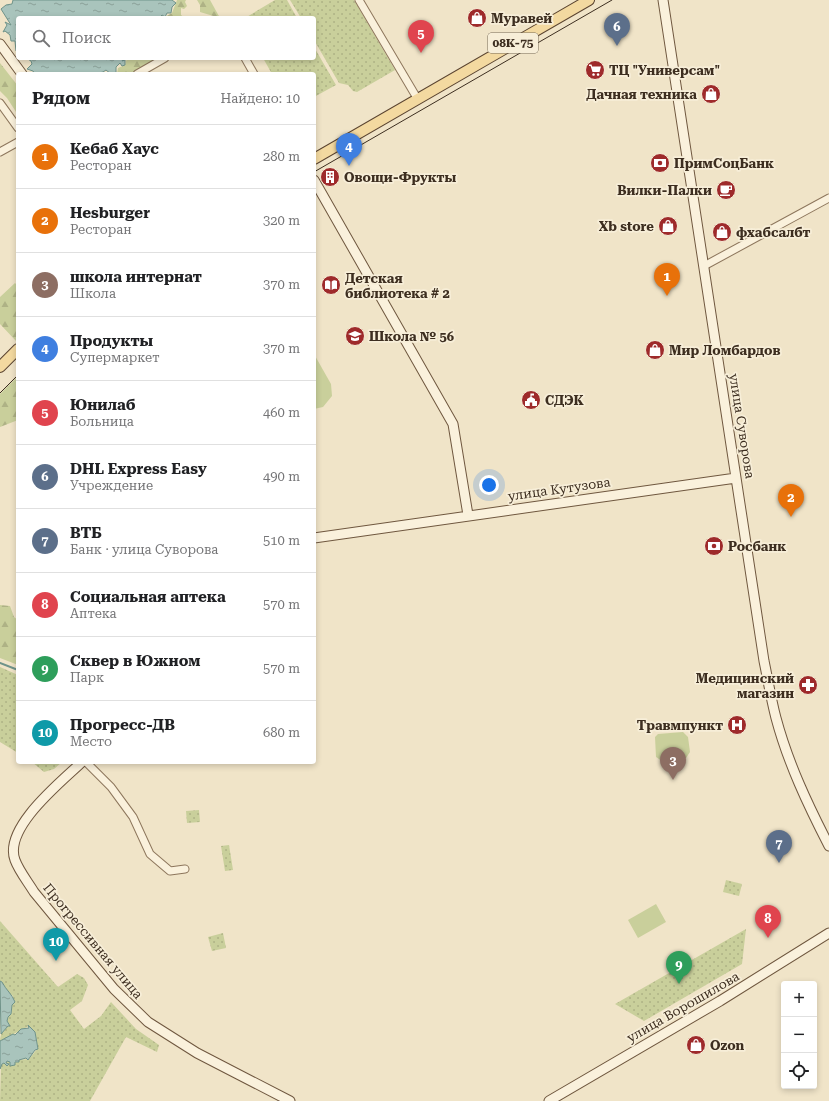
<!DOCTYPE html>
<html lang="ru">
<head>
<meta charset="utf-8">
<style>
	body { margin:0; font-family:"Roboto Serif",serif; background:#f6f6f6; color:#202124 }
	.controls { position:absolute; right:12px; bottom:12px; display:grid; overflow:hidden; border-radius:4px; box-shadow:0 2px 6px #0003 }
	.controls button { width:36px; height:36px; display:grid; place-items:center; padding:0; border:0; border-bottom:1px solid #e0e0e0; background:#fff; color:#202124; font:20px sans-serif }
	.you { position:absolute; left:489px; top:485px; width:14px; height:14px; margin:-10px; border:3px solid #fff; border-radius:50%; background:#1a73e8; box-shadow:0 0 0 6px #1a73e833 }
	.badge { display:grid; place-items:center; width:26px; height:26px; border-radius:50%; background:#2563eb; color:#fff; font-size:13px; font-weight:700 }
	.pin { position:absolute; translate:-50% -33px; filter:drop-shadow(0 1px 2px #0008) }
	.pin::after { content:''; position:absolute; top:21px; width:14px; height:12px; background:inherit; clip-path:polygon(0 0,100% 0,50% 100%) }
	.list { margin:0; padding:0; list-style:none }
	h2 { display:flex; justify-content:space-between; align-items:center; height:52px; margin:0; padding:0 16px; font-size:17px }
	h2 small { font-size:13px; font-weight:400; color:#757577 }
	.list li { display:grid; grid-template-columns:26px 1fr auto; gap:12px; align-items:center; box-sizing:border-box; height:64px; padding:0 16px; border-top:1px solid #e0e0e0 }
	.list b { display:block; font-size:15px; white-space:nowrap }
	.list p { margin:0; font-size:13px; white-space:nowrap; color:#757577 }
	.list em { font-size:13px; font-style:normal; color:#757577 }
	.icon { flex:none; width:22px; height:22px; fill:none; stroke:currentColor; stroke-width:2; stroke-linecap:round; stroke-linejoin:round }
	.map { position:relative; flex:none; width:829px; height:1101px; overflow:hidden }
	.search { position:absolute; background:#fff; box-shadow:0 2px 6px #0003; left:16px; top:16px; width:300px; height:44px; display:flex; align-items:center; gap:10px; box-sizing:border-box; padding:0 14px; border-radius:4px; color:#757577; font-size:15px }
	.panel { position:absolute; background:#fff; box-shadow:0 2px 6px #0003; left:16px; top:72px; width:300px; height:692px; border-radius:4px }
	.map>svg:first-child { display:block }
</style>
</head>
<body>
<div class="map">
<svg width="829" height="1101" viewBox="0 0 829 1101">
	<defs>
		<pattern id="grass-dots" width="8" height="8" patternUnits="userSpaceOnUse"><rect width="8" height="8" fill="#c9cf9b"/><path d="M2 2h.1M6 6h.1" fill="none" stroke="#aeb285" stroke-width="1.8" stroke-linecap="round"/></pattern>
		<pattern id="forest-firs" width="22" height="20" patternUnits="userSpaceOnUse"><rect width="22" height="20" fill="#c9cf9b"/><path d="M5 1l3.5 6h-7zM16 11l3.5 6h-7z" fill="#aeb285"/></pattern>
		<pattern id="water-ripples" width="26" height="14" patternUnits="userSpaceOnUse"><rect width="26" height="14" fill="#a9c4bc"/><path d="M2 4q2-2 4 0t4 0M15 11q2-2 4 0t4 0" fill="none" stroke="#8ba098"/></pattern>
	</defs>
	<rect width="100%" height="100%" fill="#f0e4c8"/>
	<!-- grass -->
	<path fill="url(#grass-dots)" d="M275,0H287L297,18H245Z
		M290,0H354L395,70L357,92L353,91L348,85L339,83L314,40V18H301Z
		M314,47L336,85L314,97V74H272L263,58H314Z
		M0,667L18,675V753L0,742Z
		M32,762H62L54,769L44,772Z
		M199,810L200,822L187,823L186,811Z
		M229,845L233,870L225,871L221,846Z
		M726,880L742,884L739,896L723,892Z
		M0,921L58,987L77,974L84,978L88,985L82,1001L70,1010L84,1029L101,1016L111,1002L136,1029L159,1045L157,1052L126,1037L90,1101H0L1,1064L5,1063L7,1066L9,1064L6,1063L7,1061L10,1062L12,1065L19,1060L29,1059L38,1048L35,1032L29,1026L0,1041C0,1035 6,1018 11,1014L13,996L6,991L2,982L0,981Z
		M746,929L742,964L644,1021L615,1004Z
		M223,933L226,948L212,951L208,937Z"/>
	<!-- forest -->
	<path fill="url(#forest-firs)" d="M177,0H186L185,2L187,6L184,9L181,8V15L185,18H163L172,13Z
		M197,0H210L220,18L200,12V5Z
		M127,58H159L131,74H117L118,68L125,65Z
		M0,63L18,86V115L7,98L0,91Z
		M15,283L18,286V339L16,341L0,324V297Z
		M18,376V420L0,427V394Z
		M0,605L10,606L14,617L18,620V665L0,658Z"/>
	<!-- pitch -->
	<path fill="#c9cf9b" d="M314,354L331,384L332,396L323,407L314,409Z
		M683,732L688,737L690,752L686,758L662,761L656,757L655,737L658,734Z
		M656,904L666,922L638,938L628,920Z"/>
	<!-- water -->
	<path fill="url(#water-ripples)" stroke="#6f938a" d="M13,0H172L176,3L172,7L171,13H167L165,17L162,15L159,18H18V52L16,51L15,41H11L10,35L5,31L3,32L7,25L5,22L11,25L1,9L6,5L12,4Z
		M26,58H124L122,61L125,60V65L122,66L120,63L116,67V74H111L106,70L103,72L96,74H35L33,71L27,69L32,64L31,61Z
		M0,981L2,982C6,990 12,994 15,1002L12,1005L11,1014L8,1017L7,1021L10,1026H8L1,1034Z
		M28,1025L35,1032L38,1049L35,1050L28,1060L26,1058L19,1060V1062H15V1065L10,1066V1062L7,1061L6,1063L9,1064L7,1066L4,1063L2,1064L0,1069V1041L13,1034L15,1035L21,1029L29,1028Z"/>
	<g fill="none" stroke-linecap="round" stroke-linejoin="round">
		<!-- stream -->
		<path stroke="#6f938a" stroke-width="2" d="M0,663L18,670"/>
		<defs>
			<path id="street" d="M359,0L417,98
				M245,58L254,74
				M137,74L165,58
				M0,103L18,128
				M0,152L18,142
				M704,266L829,198
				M86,762L111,787L133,817L150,854L170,871L185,869"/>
			<path id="secondary" d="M663,0L764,661C768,680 771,699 776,718C788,763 808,805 829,846
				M0,44L22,74
				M314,180L453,424L468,515
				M314,538L736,478
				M82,762C61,782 3,828 15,860C19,871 28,882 34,892L114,989L148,1022L197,1053L290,1101
				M549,1101L720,1001L829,933"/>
			<path id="primary" d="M314,159L589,0
				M0,367L18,349"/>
		</defs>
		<!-- street casing -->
		<use href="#street" stroke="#8d765c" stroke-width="9"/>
		<!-- secondary casing -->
		<use href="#secondary" stroke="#6f573f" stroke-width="11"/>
		<!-- primary casing -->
		<use href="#primary" stroke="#5b4430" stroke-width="12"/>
		<!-- street -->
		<use href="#street" stroke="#faf1dc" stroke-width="7"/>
		<!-- secondary -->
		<use href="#secondary" stroke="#faf1dc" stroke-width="9"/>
		<!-- primary -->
		<use href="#primary" stroke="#f3d9a0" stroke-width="10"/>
		<!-- tram -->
		<path stroke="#3d2e20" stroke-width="1" d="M314,172L612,0
			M0,393L18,375"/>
	</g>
	<!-- icons -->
	<defs>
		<symbol id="shop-disc" viewBox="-11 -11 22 22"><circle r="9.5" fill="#9e2a2b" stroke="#f7eed8"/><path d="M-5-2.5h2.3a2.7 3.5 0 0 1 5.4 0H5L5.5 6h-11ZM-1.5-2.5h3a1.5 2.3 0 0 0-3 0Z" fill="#fff"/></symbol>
		<symbol id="supermarket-disc" viewBox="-11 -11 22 22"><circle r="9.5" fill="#9e2a2b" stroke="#f7eed8"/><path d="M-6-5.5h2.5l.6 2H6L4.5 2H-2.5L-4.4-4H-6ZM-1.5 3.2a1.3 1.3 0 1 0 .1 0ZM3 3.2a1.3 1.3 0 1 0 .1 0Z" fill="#fff"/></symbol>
		<symbol id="bank-disc" viewBox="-11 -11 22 22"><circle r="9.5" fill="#9e2a2b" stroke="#f7eed8"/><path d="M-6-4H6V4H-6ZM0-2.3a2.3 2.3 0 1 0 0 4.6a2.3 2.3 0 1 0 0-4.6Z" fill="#fff"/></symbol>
		<symbol id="building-disc" viewBox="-11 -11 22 22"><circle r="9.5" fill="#9e2a2b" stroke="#f7eed8"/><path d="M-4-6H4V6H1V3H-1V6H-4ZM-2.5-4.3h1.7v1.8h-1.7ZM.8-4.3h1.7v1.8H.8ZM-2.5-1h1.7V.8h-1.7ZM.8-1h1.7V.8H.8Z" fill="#fff"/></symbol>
		<symbol id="cafe-disc" viewBox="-11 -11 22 22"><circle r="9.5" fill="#9e2a2b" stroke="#f7eed8"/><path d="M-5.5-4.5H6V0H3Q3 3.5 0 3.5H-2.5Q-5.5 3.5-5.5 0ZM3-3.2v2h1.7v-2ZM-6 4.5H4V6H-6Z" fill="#fff"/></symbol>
		<symbol id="library-disc" viewBox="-11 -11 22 22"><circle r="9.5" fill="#9e2a2b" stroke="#f7eed8"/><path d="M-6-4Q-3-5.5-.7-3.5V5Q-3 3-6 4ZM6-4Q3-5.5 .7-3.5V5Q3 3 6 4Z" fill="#fff"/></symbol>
		<symbol id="school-disc" viewBox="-11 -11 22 22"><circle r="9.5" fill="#9e2a2b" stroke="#f7eed8"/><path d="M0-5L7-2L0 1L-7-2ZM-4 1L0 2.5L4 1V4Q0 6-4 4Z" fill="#fff"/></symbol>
		<symbol id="civic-disc" viewBox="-11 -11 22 22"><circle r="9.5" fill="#9e2a2b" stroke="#f7eed8"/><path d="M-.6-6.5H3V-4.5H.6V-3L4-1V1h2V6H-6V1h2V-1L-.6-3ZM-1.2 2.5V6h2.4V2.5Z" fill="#fff"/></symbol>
		<symbol id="pharmacy-disc" viewBox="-11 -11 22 22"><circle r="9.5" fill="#9e2a2b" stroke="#f7eed8"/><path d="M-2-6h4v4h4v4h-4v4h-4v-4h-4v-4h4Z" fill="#fff"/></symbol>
		<symbol id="hospital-disc" viewBox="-11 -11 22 22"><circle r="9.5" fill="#9e2a2b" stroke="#f7eed8"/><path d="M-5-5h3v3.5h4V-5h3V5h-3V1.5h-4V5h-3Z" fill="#fff"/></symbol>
	</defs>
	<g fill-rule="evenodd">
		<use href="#shop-disc" x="466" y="7" width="22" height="22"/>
		<use href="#supermarket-disc" x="584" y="59" width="22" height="22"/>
		<use href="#shop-disc" x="700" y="83" width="22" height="22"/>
		<use href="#bank-disc" x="649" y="152" width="22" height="22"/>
		<use href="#building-disc" x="319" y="166" width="22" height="22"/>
		<use href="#cafe-disc" x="715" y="179" width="22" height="22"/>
		<use href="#shop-disc" x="657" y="215" width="22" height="22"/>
		<use href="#shop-disc" x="711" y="221" width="22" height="22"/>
		<use href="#library-disc" x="320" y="274" width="22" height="22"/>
		<use href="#school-disc" x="344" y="325" width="22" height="22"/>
		<use href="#shop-disc" x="644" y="339" width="22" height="22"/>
		<use href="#civic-disc" x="520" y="389" width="22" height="22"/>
		<use href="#bank-disc" x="703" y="535" width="22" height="22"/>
		<use href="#pharmacy-disc" x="797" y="674" width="22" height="22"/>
		<use href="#hospital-disc" x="726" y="714" width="22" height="22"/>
		<use href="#shop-disc" x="685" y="1034" width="22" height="22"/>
	</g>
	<g text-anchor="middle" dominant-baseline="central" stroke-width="3.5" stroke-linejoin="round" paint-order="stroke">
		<!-- shield labels -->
		<rect fill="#f7eed8" stroke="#756857" stroke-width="1" x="488" y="33" width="50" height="20" rx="3"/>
		<g font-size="12" font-weight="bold" fill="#3d2e20">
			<text x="513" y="43">08К-75</text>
		</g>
		<!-- poi labels -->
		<g font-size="13" font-weight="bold" fill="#3d2e20" stroke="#f7eed8" text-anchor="start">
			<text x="491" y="18">Муравей</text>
			<text x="609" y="70">ТЦ "Универсам"</text>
			<text x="697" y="94" text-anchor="end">Дачная техника</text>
			<text x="674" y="163">ПримСоцБанк</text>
			<text x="344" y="177">Овощи-Фрукты</text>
			<text x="712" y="190" text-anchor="end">Вилки-Палки</text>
			<text x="654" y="226" text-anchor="end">Xb store</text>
			<text x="736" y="232">фхабсалбт</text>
			<text x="345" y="278">Детская<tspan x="345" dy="15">библиотека # 2</tspan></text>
			<text x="369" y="336">Школа № 56</text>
			<text x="669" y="350">Мир Ломбардов</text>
			<text x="545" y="400">СДЭК</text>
			<text x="728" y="546">Росбанк</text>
			<text x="794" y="678" text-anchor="end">Медицинский<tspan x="794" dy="15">магазин</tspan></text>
			<text x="723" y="725" text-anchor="end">Травмпункт</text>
			<text x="710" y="1045">Ozon</text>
		</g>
		<!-- street labels -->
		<g font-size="13" fill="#3d2e20" stroke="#f7eed8">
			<text transform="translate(742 426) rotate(81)">улица Суворова</text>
			<text transform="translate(559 489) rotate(-8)">улица Кутузова</text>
			<text transform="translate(93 941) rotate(50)">Прогрессивная улица</text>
			<text transform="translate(683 1007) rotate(-30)">улица Ворошилова</text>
		</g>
	</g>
</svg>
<div class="controls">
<button>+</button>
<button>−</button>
<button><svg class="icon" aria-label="locate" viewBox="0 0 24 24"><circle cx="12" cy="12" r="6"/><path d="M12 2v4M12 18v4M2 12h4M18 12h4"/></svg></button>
</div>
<div class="you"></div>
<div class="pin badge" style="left:667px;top:296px;background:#e8710a">1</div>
<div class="pin badge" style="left:791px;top:517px;background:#e8710a">2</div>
<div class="pin badge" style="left:673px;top:780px;background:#8d6e63">3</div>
<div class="pin badge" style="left:349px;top:166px;background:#3f7fe0">4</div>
<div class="pin badge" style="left:421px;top:53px;background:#e0444e">5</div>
<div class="pin badge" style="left:617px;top:46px;background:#5c6f8a">6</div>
<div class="pin badge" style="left:779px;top:863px;background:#5c6f8a">7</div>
<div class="pin badge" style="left:768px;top:938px;background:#e0444e">8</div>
<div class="pin badge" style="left:679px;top:984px;background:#2e9e5b">9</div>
<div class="pin badge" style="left:56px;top:961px;background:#0f9aa8">10</div>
<div class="search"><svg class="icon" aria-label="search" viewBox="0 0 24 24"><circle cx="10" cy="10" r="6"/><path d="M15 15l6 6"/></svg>Поиск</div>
<section class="panel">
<h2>Рядом<small>Найдено: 10</small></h2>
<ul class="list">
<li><span class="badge" style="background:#e8710a">1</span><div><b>Кебаб Хаус</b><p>Ресторан</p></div><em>280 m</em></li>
<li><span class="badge" style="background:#e8710a">2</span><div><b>Hesburger</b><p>Ресторан</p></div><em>320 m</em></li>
<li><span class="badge" style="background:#8d6e63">3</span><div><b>школа интернат</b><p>Школа</p></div><em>370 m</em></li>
<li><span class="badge" style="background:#3f7fe0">4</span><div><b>Продукты</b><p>Супермаркет</p></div><em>370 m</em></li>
<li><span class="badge" style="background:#e0444e">5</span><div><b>Юнилаб</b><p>Больница</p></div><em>460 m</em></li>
<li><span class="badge" style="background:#5c6f8a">6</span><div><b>DHL Express Easy</b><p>Учреждение</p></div><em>490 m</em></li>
<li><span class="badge" style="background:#5c6f8a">7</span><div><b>ВТБ</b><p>Банк · улица Суворова</p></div><em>510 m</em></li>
<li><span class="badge" style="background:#e0444e">8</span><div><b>Социальная аптека</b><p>Аптека</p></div><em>570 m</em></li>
<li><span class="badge" style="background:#2e9e5b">9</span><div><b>Сквер в Южном</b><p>Парк</p></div><em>570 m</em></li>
<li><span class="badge" style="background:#0f9aa8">10</span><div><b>Прогресс-ДВ</b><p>Место</p></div><em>680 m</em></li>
</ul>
</section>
</div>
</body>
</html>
